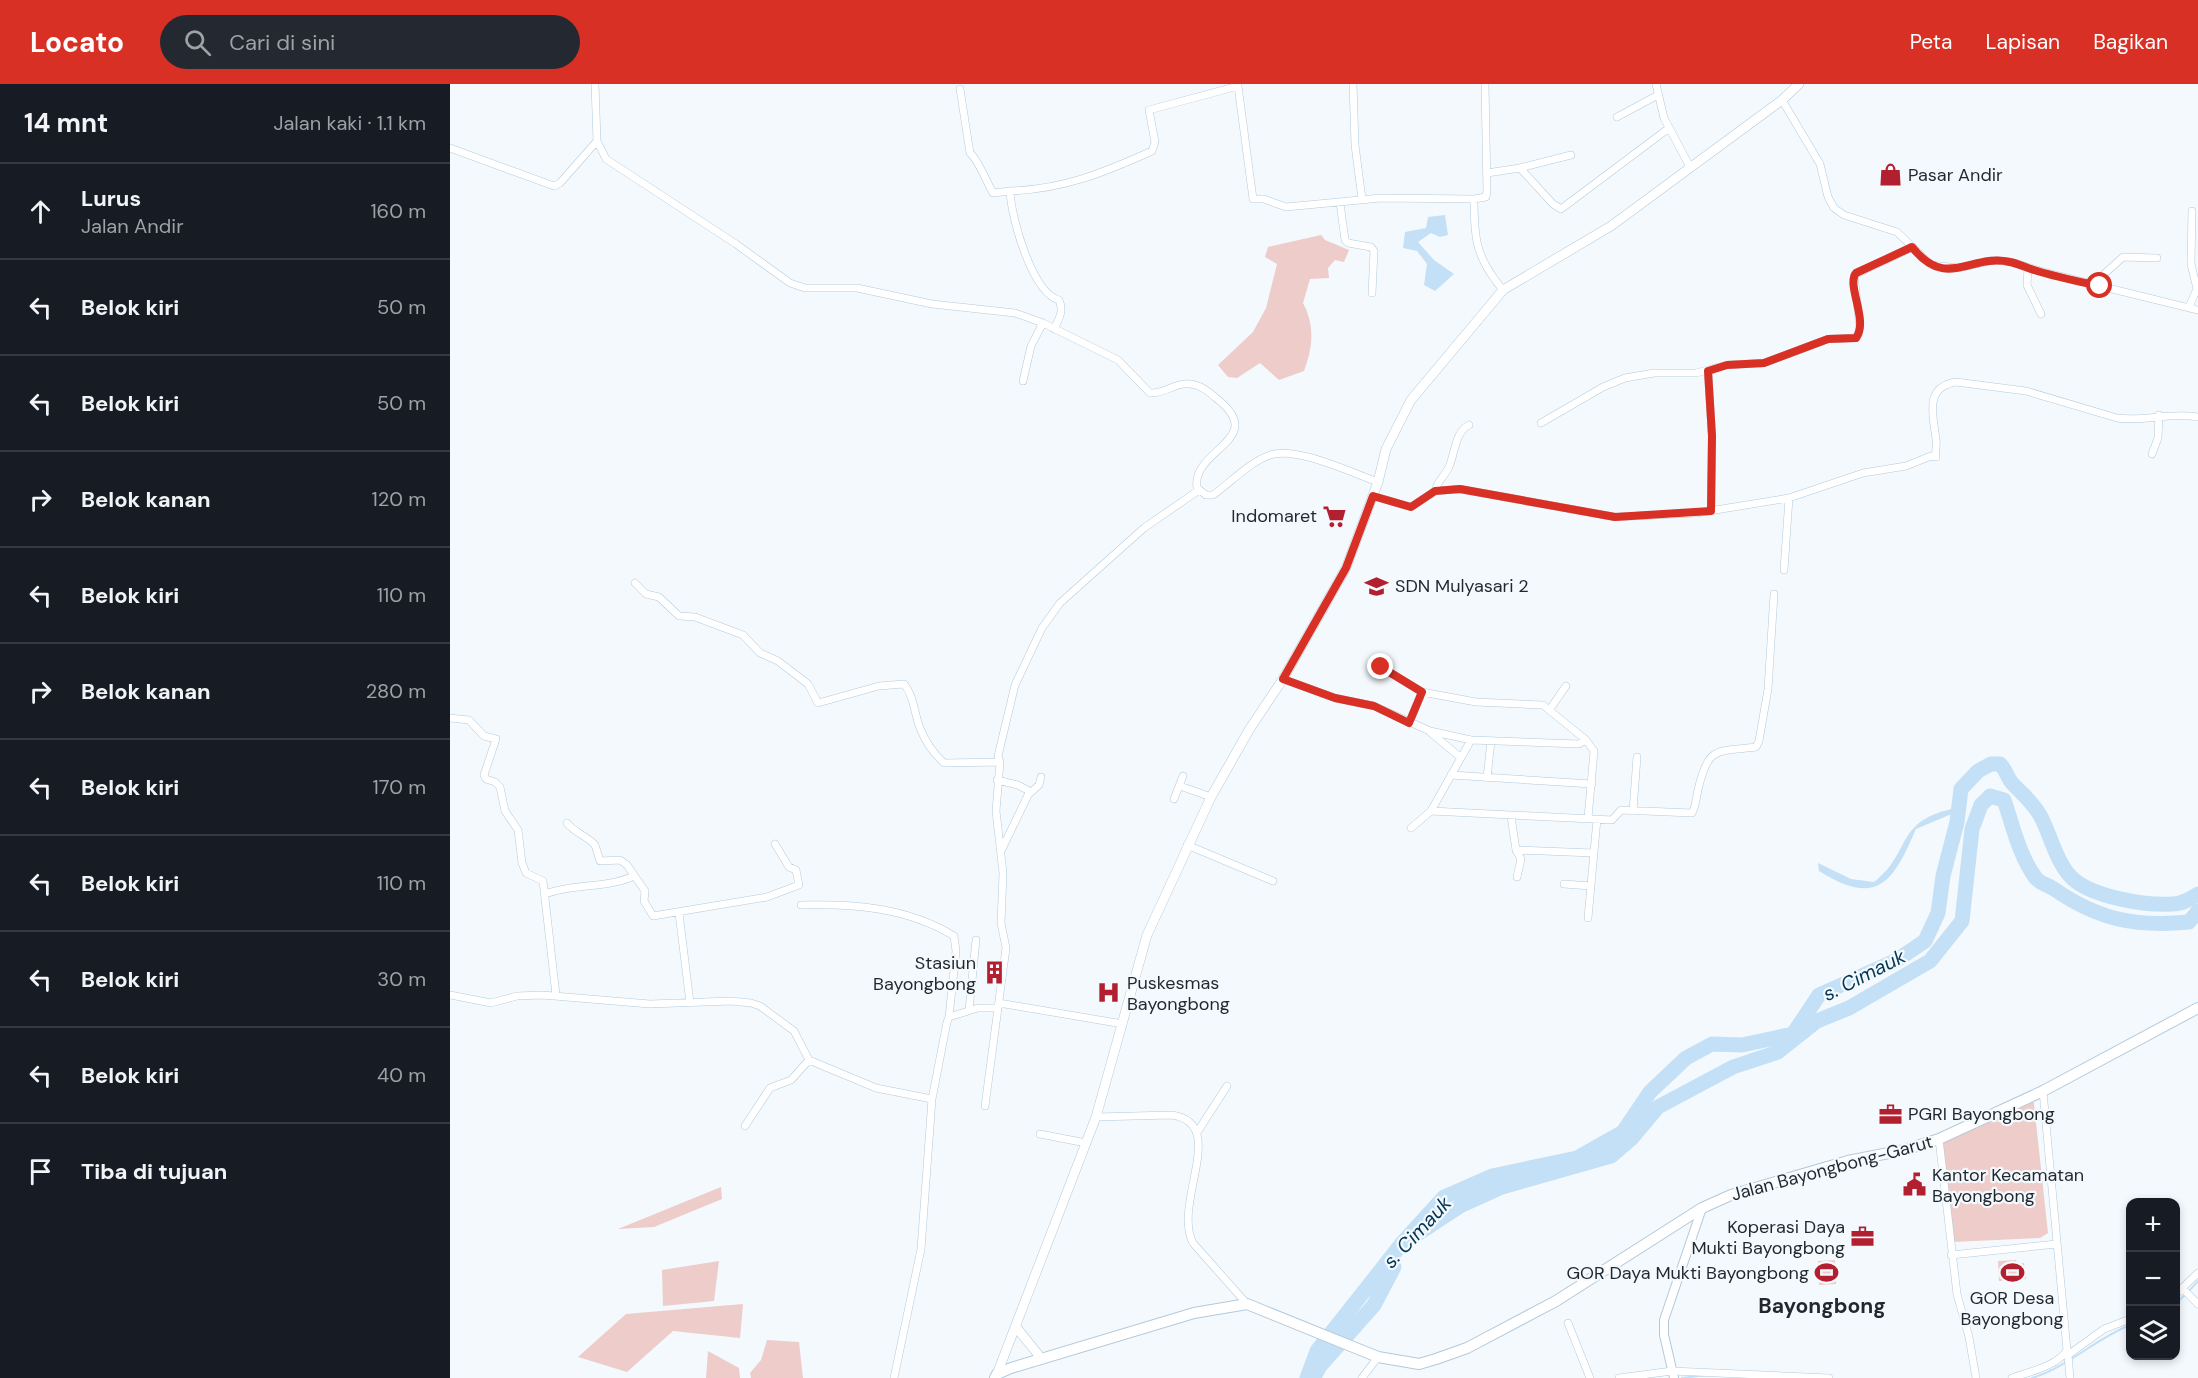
<!DOCTYPE html>
<html lang="id">
<head>
<meta charset="utf-8">
<style>
	body { margin:0; font-family:"DM Sans",sans-serif; background:#242831; color:#f1f3f6 }
	.controls { position:absolute; right:18px; bottom:18px; display:grid; overflow:hidden; border-radius:12px; box-shadow:0 3px 9px #0003 }
	.controls button { width:54px; height:54px; display:grid; place-items:center; padding:0; border:0; border-bottom:2px solid #363941; background:#171b24; color:#f1f3f6; font:30px sans-serif }
	.stop { position:absolute; width:18px; height:18px; margin:-14px; border:4px solid #d93025; border-radius:50%; background:#fff }
	.stop.end { background:#d93025; border-color:#fff; box-shadow:0 2px 6px #0008 }
	.list { margin:0; padding:0; list-style:none }
	h2 { display:flex; justify-content:space-between; align-items:center; height:78px; margin:0; padding:0 24px; font-size:26px }
	h2 small { font-size:20px; font-weight:400; color:#9ea1a6 }
	.list li { display:grid; grid-template-columns:39px 1fr auto; gap:18px; align-items:center; box-sizing:border-box; height:96px; padding:0 24px; border-top:2px solid #363941 }
	.list b { display:block; font-size:22px; white-space:nowrap }
	.list p { margin:0; font-size:20px; white-space:nowrap; color:#9ea1a6 }
	.list em { font-size:20px; font-style:normal; color:#9ea1a6 }
	.icon { flex:none; width:33px; height:33px; fill:none; stroke:currentColor; stroke-width:2; stroke-linecap:round; stroke-linejoin:round }
	.map { position:relative; flex:none; width:1748px; height:1294px; overflow:hidden }
	header { display:flex; align-items:center; gap:36px; box-sizing:border-box; height:84px; padding:0 30px; background:#d93025; color:#fff }
	header strong { font-size:28px }
	nav { display:flex; gap:33px; margin-inline-start:auto; font-size:21px }
	.search { width:420px; height:54px; background:#242831; display:flex; align-items:center; gap:15px; box-sizing:border-box; padding:0 21px; border-radius:33px; color:#9ea1a6; font-size:22px }
	main { display:flex }
	aside { flex:1; background:#171b24 }
	.map>svg:first-child { display:block }
</style>
</head>
<body>
<header>
<strong>Locato</strong>
<div class="search"><svg class="icon" aria-label="search" viewBox="0 0 24 24"><circle cx="10" cy="10" r="6"/><path d="M15 15l6 6"/></svg>Cari di sini</div>
<nav><a>Peta</a><a>Lapisan</a><a>Bagikan</a></nav>
</header>
<main>
<aside>
<h2>14 mnt<small>Jalan kaki · 1.1 km</small></h2>
<ul class="list">
<li><svg class="icon" aria-label="ahead" viewBox="0 0 24 24"><path d="M12 20V5M6 11l6-6 6 6"/></svg><div><b>Lurus</b><p>Jalan Andir</p></div><em>160 m</em></li>
<li><svg class="icon" aria-label="left" viewBox="0 0 24 24"><path d="M17 20v-9H6M10 6l-5 5 5 5"/></svg><div><b>Belok kiri</b></div><em>50 m</em></li>
<li><svg class="icon" aria-label="left" viewBox="0 0 24 24"><path d="M17 20v-9H6M10 6l-5 5 5 5"/></svg><div><b>Belok kiri</b></div><em>50 m</em></li>
<li><svg class="icon" aria-label="right" viewBox="0 0 24 24"><path d="M7 20v-9h11M14 6l5 5-5 5"/></svg><div><b>Belok kanan</b></div><em>120 m</em></li>
<li><svg class="icon" aria-label="left" viewBox="0 0 24 24"><path d="M17 20v-9H6M10 6l-5 5 5 5"/></svg><div><b>Belok kiri</b></div><em>110 m</em></li>
<li><svg class="icon" aria-label="right" viewBox="0 0 24 24"><path d="M7 20v-9h11M14 6l5 5-5 5"/></svg><div><b>Belok kanan</b></div><em>280 m</em></li>
<li><svg class="icon" aria-label="left" viewBox="0 0 24 24"><path d="M17 20v-9H6M10 6l-5 5 5 5"/></svg><div><b>Belok kiri</b></div><em>170 m</em></li>
<li><svg class="icon" aria-label="left" viewBox="0 0 24 24"><path d="M17 20v-9H6M10 6l-5 5 5 5"/></svg><div><b>Belok kiri</b></div><em>110 m</em></li>
<li><svg class="icon" aria-label="left" viewBox="0 0 24 24"><path d="M17 20v-9H6M10 6l-5 5 5 5"/></svg><div><b>Belok kiri</b></div><em>30 m</em></li>
<li><svg class="icon" aria-label="left" viewBox="0 0 24 24"><path d="M17 20v-9H6M10 6l-5 5 5 5"/></svg><div><b>Belok kiri</b></div><em>40 m</em></li>
<li><svg class="icon" aria-label="arrive" viewBox="0 0 24 24"><path d="M6 21V4h12l-3 4 3 4H6"/></svg><div><b>Tiba di tujuan</b></div></li>
</ul>
</aside>
<div class="map">
<svg width="1748" height="1294" viewBox="0 0 1748 1294">
	<rect width="100%" height="100%" fill="#f4f9fd"/>
	<!-- green -->
	<path fill="#edccca" d="M871,151L875,156L899,166L894,178L885,176L878,184L879,194L860,195L853,219C865,242 863,263 854,287L829,296L810,279L787,294L778,293L768,281L803,248L816,224L827,180L815,173L818,163Z
		M1583,1011L1598,1149L1590,1154L1503,1158L1487,1054Z
		M271,1103L272,1115L204,1143L168,1145Z
		M1385,1176L1386,1200L1369,1201L1368,1177Z
		M1566,1176L1567,1180L1574,1179L1576,1195L1549,1197L1548,1177Z
		M269,1177L264,1217L213,1222L212,1186Z
		M293,1220L290,1254L223,1247L177,1288L128,1273L176,1230Z
		M317,1256L349,1258L353,1294H301L300,1289L311,1276Z
		M258,1267L289,1284L290,1294H256Z"/>
	<!-- water -->
	<path fill="#c4e0f6" d="M995,131L998,151L990,153L981,149L968,158L984,176L1004,190L985,207L974,201L977,180L967,167L953,164L955,148L976,144L978,133Z
		M1506,724L1507,738L1504,729L1466,745C1443,798 1428,824 1369,787L1368,779L1401,795L1424,798C1463,768 1443,737 1506,724Z"/>
	<g fill="none" stroke-linecap="round" stroke-linejoin="round">
		<!-- stream -->
		<path stroke="#c4e0f6" stroke-width="2" d="M1739,1207L1748,1197
			M1726,1219L1735,1211
			M1232,1294L1256,1291
			M1582,1294C1618,1283 1645,1255 1680,1241"/>
		<!-- river -->
		<path stroke="#c4e0f6" stroke-width="15" d="M969,1149L1010,1122L1052,1103L1161,1072L1182,1054L1208,1023L1283,983L1328,968L1367,937L1399,924L1480,877L1512,837L1522,745L1531,721L1540,712L1554,716C1563,742 1569,771 1585,793C1591,801 1597,800 1604,805C1649,836 1685,843 1739,838L1748,827
			M865,1291L870,1282L924,1221L944,1183
			M857,1294L867,1267L953,1158L994,1113L1042,1092L1127,1074L1173,1048L1200,1008L1236,974L1262,960L1292,961L1343,950L1369,911L1447,876L1475,857L1488,829L1493,792L1507,738L1511,705L1528,687L1541,680H1550C1556,686 1557,693 1562,699C1572,710 1583,718 1591,733C1601,752 1606,778 1622,794C1642,813 1696,822 1723,820C1732,820 1740,815 1748,810"/>
		<defs>
			<path id="minor" d="M145,0L147,57L156,75L286,160L340,199L355,204H407L482,220L565,229L593,239L668,276L700,309C714,310 726,298 740,300C753,301 762,311 772,319C814,357 741,366 747,404L756,411H763C781,398 800,378 820,371C846,362 902,389 928,398
				M903,0L905,61L912,115
				M1206,0L1214,34L1240,83
				M510,5L520,69C528,75 537,99 543,109L560,107
				M1332,16L1370,80L1378,113L1384,124L1394,131L1447,148L1481,181L1508,184L1544,176L1561,178L1597,189L1748,226
				M1167,33L1208,11
				M0,64L104,102L110,99L147,57
				M1070,84L1103,120L1111,125L1219,44
				M1037,89L1070,84L1121,71
				M1024,115C1024,155 1026,174 1053,206
				M890,119L895,156L898,159L921,163L924,167L922,209
				M1578,184L1577,201L1591,230
				M1648,202L1653,191L1673,173L1707,174
				M1739,223L1747,205L1741,180L1742,127
				M604,245C609,235 614,227 609,216C582,209 561,133 560,107C614,105 653,89 702,67L705,58L699,26L788,2L803,115H814L836,123L931,114L1024,115L1036,113L1037,107L1035,0
				M1258,287L1262,352L1261,427
				M573,297L581,262L593,239
				M1091,339L1153,303L1175,294L1204,289H1246L1277,281L1314,279L1378,255L1406,254L1410,244L1404,191L1463,163
				M1702,370L1708,354L1709,331
				M985,407C987,397 995,392 999,383C1005,369 1005,348 1019,341
				M923,412L961,423L985,407L1010,405L1165,433L1247,429L1339,414L1413,389L1456,382L1481,372L1486,373C1485,367 1487,361 1486,355C1483,331 1474,303 1506,298L1576,307L1667,334C1694,338 1720,328 1748,333
				M1334,486L1339,414
				M185,499L196,510L209,513L229,532L245,533L293,551L310,569L328,577L358,600L368,619L429,602L454,600C464,612 464,629 470,644C475,657 484,670 494,679L550,678
				M833,595L885,614L924,622L980,647L1021,656L1129,660L1136,656L1093,621L1026,618L972,608L931,583
				M1100,625L1116,602
				M0,634L19,636L34,652L46,655L34,691L36,695L45,698L50,703L55,727L68,746L72,779L76,789L93,797L106,911
				M959,639L972,608
				M980,648L1010,673
				M1136,656L1144,667L1138,734
				M1001,691L1142,700
				M1037,694L1041,657
				M547,696L568,701L581,708
				M730,702L761,713
				M724,715L733,692
				M981,727L1162,736L1171,726L1242,729C1246,722 1246,714 1248,706C1258,661 1267,668 1306,663L1309,657L1318,605L1324,510
				M1183,727L1187,673
				M1061,732L1066,766L1071,775L1067,793
				M117,739C125,749 137,752 145,761L150,777L170,776L177,781L195,807L194,817L203,832L317,813L349,801L346,786L339,783L325,760
				M961,744L981,727L1021,656
				M737,761L823,797
				M1066,766L1143,769
				M551,767L578,711L589,701L591,693
				M1114,800L1141,802
				M95,810C124,799 155,805 184,792
				M351,821C405,820 456,823 504,852L506,867L499,933
				M229,829L240,919
				M1138,834L1147,735
				M0,911L41,919L67,912L92,911L200,920L281,917L301,919L310,922L344,947L359,976L341,996L320,1004L295,1042
				M549,919L673,940
				M519,926L526,856
				M359,976L426,1004L482,1015
				M535,1022L548,924
				M646,1033L721,1031C780,1038 722,1119 743,1159L797,1220
				M748,1047L777,1002
				M590,1050L636,1059
				M1489,1055L1507,1210L1519,1253L1526,1294
				M1501,1171L1607,1160
				M1732,1204L1748,1220
				M1726,1210L1748,1189
				M1118,1239L1140,1294
				M1617,1269L1618,1271L1654,1245L1680,1235
				M1618,1271L1620,1294
				M444,1294L471,1165L482,1015L497,938L499,933L528,924H548L556,864L551,839L553,789L546,727L550,678L548,672L565,601L592,544L610,519L694,444L749,406
				M912,1294L928,1273
				M1169,1294L1222,1287L1379,1294
				M1562,1294C1578,1288 1608,1282 1617,1266L1593,1007"/>
			<path id="tertiary" d="M1224,1294L1214,1251V1236L1252,1124"/>
			<path id="secondary" d="M566,1243L591,1274
				M547,1290L646,1033L697,851L761,713L799,646L833,595L896,484L928,398L936,365L961,316L1053,206L1161,142L1332,16L1349,0"/>
			<path id="primary" d="M545,1294L547,1290L561,1284L744,1229L797,1220L928,1273L969,1280L986,1275L1017,1264L1106,1217L1252,1124L1281,1111L1398,1077L1454,1066L1489,1055L1593,1007L1748,924"/>
		</defs>
		<!-- minor casing -->
		<use href="#minor" stroke="#b3cadb" stroke-width="8"/>
		<!-- tertiary casing -->
		<use href="#tertiary" stroke="#b3cadb" stroke-width="10"/>
		<!-- secondary casing -->
		<use href="#secondary" stroke="#b3cadb" stroke-width="10"/>
		<!-- primary casing -->
		<use href="#primary" stroke="#b3cadb" stroke-width="12"/>
		<!-- minor -->
		<use href="#minor" stroke="#fff" stroke-width="7"/>
		<!-- tertiary -->
		<use href="#tertiary" stroke="#fff" stroke-width="8"/>
		<!-- secondary -->
		<use href="#secondary" stroke="#fff" stroke-width="9"/>
		<!-- primary -->
		<use href="#primary" stroke="#fff" stroke-width="10"/>
	</g>
	<g fill="none" stroke-linecap="round" stroke-linejoin="round">
		<!-- route -->
		<path stroke="#d93025" stroke-width="8" d="M931,583L972,608L959,639L924,622L885,614L833,595L896,484L923,412L961,423L985,407L1010,405L1165,433L1261,427L1262,352L1258,287L1277,281L1314,279L1378,255L1406,254C1419,237 1396,201 1406,189L1462,163C1497,207 1520,169 1560,178C1566,179 1572,182 1578,184C1601,192 1626,197 1650,202"/>
	</g>
	<!-- icons -->
	<defs>
		<symbol id="shop-bare" viewBox="-9 -9 18 18"><path d="M-5-2.5h2.3a2.7 3.5 0 0 1 5.4 0H5L5.5 6h-11ZM-1.5-2.5h3a1.5 2.3 0 0 0-3 0Z" fill="#b22030" stroke="#f4f9fd" stroke-width="2.5" paint-order="stroke"/></symbol>
		<symbol id="supermarket-bare" viewBox="-9 -9 18 18"><path d="M-6-5.5h2.5l.6 2H6L4.5 2H-2.5L-4.4-4H-6ZM-1.5 3.2a1.3 1.3 0 1 0 .1 0ZM3 3.2a1.3 1.3 0 1 0 .1 0Z" fill="#b22030" stroke="#f4f9fd" stroke-width="2.5" paint-order="stroke"/></symbol>
		<symbol id="school-bare" viewBox="-9 -9 18 18"><path d="M0-5L7-2L0 1L-7-2ZM-4 1L0 2.5L4 1V4Q0 6-4 4Z" fill="#b22030" stroke="#f4f9fd" stroke-width="2.5" paint-order="stroke"/></symbol>
		<symbol id="building-bare" viewBox="-9 -9 18 18"><path d="M-4-6H4V6H1V3H-1V6H-4ZM-2.5-4.3h1.7v1.8h-1.7ZM.8-4.3h1.7v1.8H.8ZM-2.5-1h1.7V.8h-1.7ZM.8-1h1.7V.8H.8Z" fill="#b22030" stroke="#f4f9fd" stroke-width="2.5" paint-order="stroke"/></symbol>
		<symbol id="hospital-bare" viewBox="-9 -9 18 18"><path d="M-5-5h3v3.5h4V-5h3V5h-3V1.5h-4V5h-3Z" fill="#b22030" stroke="#f4f9fd" stroke-width="2.5" paint-order="stroke"/></symbol>
		<symbol id="office-bare" viewBox="-9 -9 18 18"><path d="M-6-3h4V-5.5h4V-3h4V5H-6ZM-1-4.5V-3h2v-1.5ZM-6 0V1H6V0Z" fill="#b22030" stroke="#f4f9fd" stroke-width="2.5" paint-order="stroke"/></symbol>
		<symbol id="civic-bare" viewBox="-9 -9 18 18"><path d="M-.6-6.5H3V-4.5H.6V-3L4-1V1h2V6H-6V1h2V-1L-.6-3ZM-1.2 2.5V6h2.4V2.5Z" fill="#b22030" stroke="#f4f9fd" stroke-width="2.5" paint-order="stroke"/></symbol>
		<symbol id="stadium-bare" viewBox="-9 -9 18 18"><path d="M0-5a6.5 5 0 1 0 0 10a6.5 5 0 1 0 0-10ZM-3.5-1.8h7v3.6h-7Z" fill="#b22030" stroke="#f4f9fd" stroke-width="2.5" paint-order="stroke"/></symbol>
	</defs>
	<g fill-rule="evenodd">
		<use href="#shop-bare" x="1424" y="74" width="33" height="33"/>
		<use href="#supermarket-bare" x="868" y="416" width="33" height="33"/>
		<use href="#school-bare" x="910" y="486" width="33" height="33"/>
		<use href="#building-bare" x="528" y="872" width="33" height="33"/>
		<use href="#hospital-bare" x="642" y="892" width="33" height="33"/>
		<use href="#office-bare" x="1424" y="1014" width="33" height="33"/>
		<use href="#civic-bare" x="1448" y="1084" width="33" height="33"/>
		<use href="#office-bare" x="1396" y="1136" width="33" height="33"/>
		<use href="#stadium-bare" x="1546" y="1172" width="33" height="33"/>
		<use href="#stadium-bare" x="1360" y="1172" width="33" height="33"/>
	</g>
	<g text-anchor="middle" dominant-baseline="central" stroke-width="4.5" stroke-linejoin="round" paint-order="stroke">
		<!-- poi labels -->
		<g font-size="18" fill="#1f282e" stroke="#f4f9fd" text-anchor="start">
			<text x="1458" y="91">Pasar Andir</text>
			<text x="867" y="432" text-anchor="end">Indomaret</text>
			<text x="945" y="502">SDN Mulyasari 2</text>
			<text x="526" y="879" text-anchor="end">Stasiun<tspan x="526" dy="21">Bayongbong</tspan></text>
			<text x="677" y="899">Puskesmas<tspan x="677" dy="21">Bayongbong</tspan></text>
			<text x="1458" y="1030">PGRI Bayongbong</text>
			<text x="1482" y="1091">Kantor Kecamatan<tspan x="1482" dy="21">Bayongbong</tspan></text>
			<text x="1395" y="1143" text-anchor="end">Koperasi Daya<tspan x="1395" dy="21">Mukti Bayongbong</tspan></text>
			<text x="1359" y="1189" text-anchor="end">GOR Daya Mukti Bayongbong</text>
			<text x="1562" y="1214" text-anchor="middle">GOR Desa<tspan x="1562" dy="21">Bayongbong</tspan></text>
		</g>
		<!-- street labels -->
		<g font-size="18" fill="#1f282e" stroke="#f4f9fd">
			<text transform="translate(1382 1084) rotate(-15)">Jalan Bayongbong-Garut</text>
		</g>
		<!-- water labels -->
		<g font-size="20" font-style="italic" fill="#043755" stroke="#f4f9fd">
			<text transform="translate(1414 891) rotate(-27)">s. Cimauk</text>
			<text transform="translate(967 1148) rotate(-47)">s. Cimauk</text>
		</g>
		<!-- quarter labels -->
		<g font-size="21" font-weight="bold" fill="#1f282e" stroke="#f4f9fd">
			<text x="1372" y="1222">Bayongbong</text>
		</g>
	</g>
</svg>
<div class="controls">
<button>+</button>
<button>−</button>
<button><svg class="icon" aria-label="layers" viewBox="0 0 24 24"><path d="M12 4l9 5-9 5-9-5zM3 14l9 5 9-5"/></svg></button>
</div>
<div class="stop" style="left:1650px;top:202px"></div>
<div class="stop end" style="left:931px;top:583px"></div>
</div>
</main>
</body>
</html>
